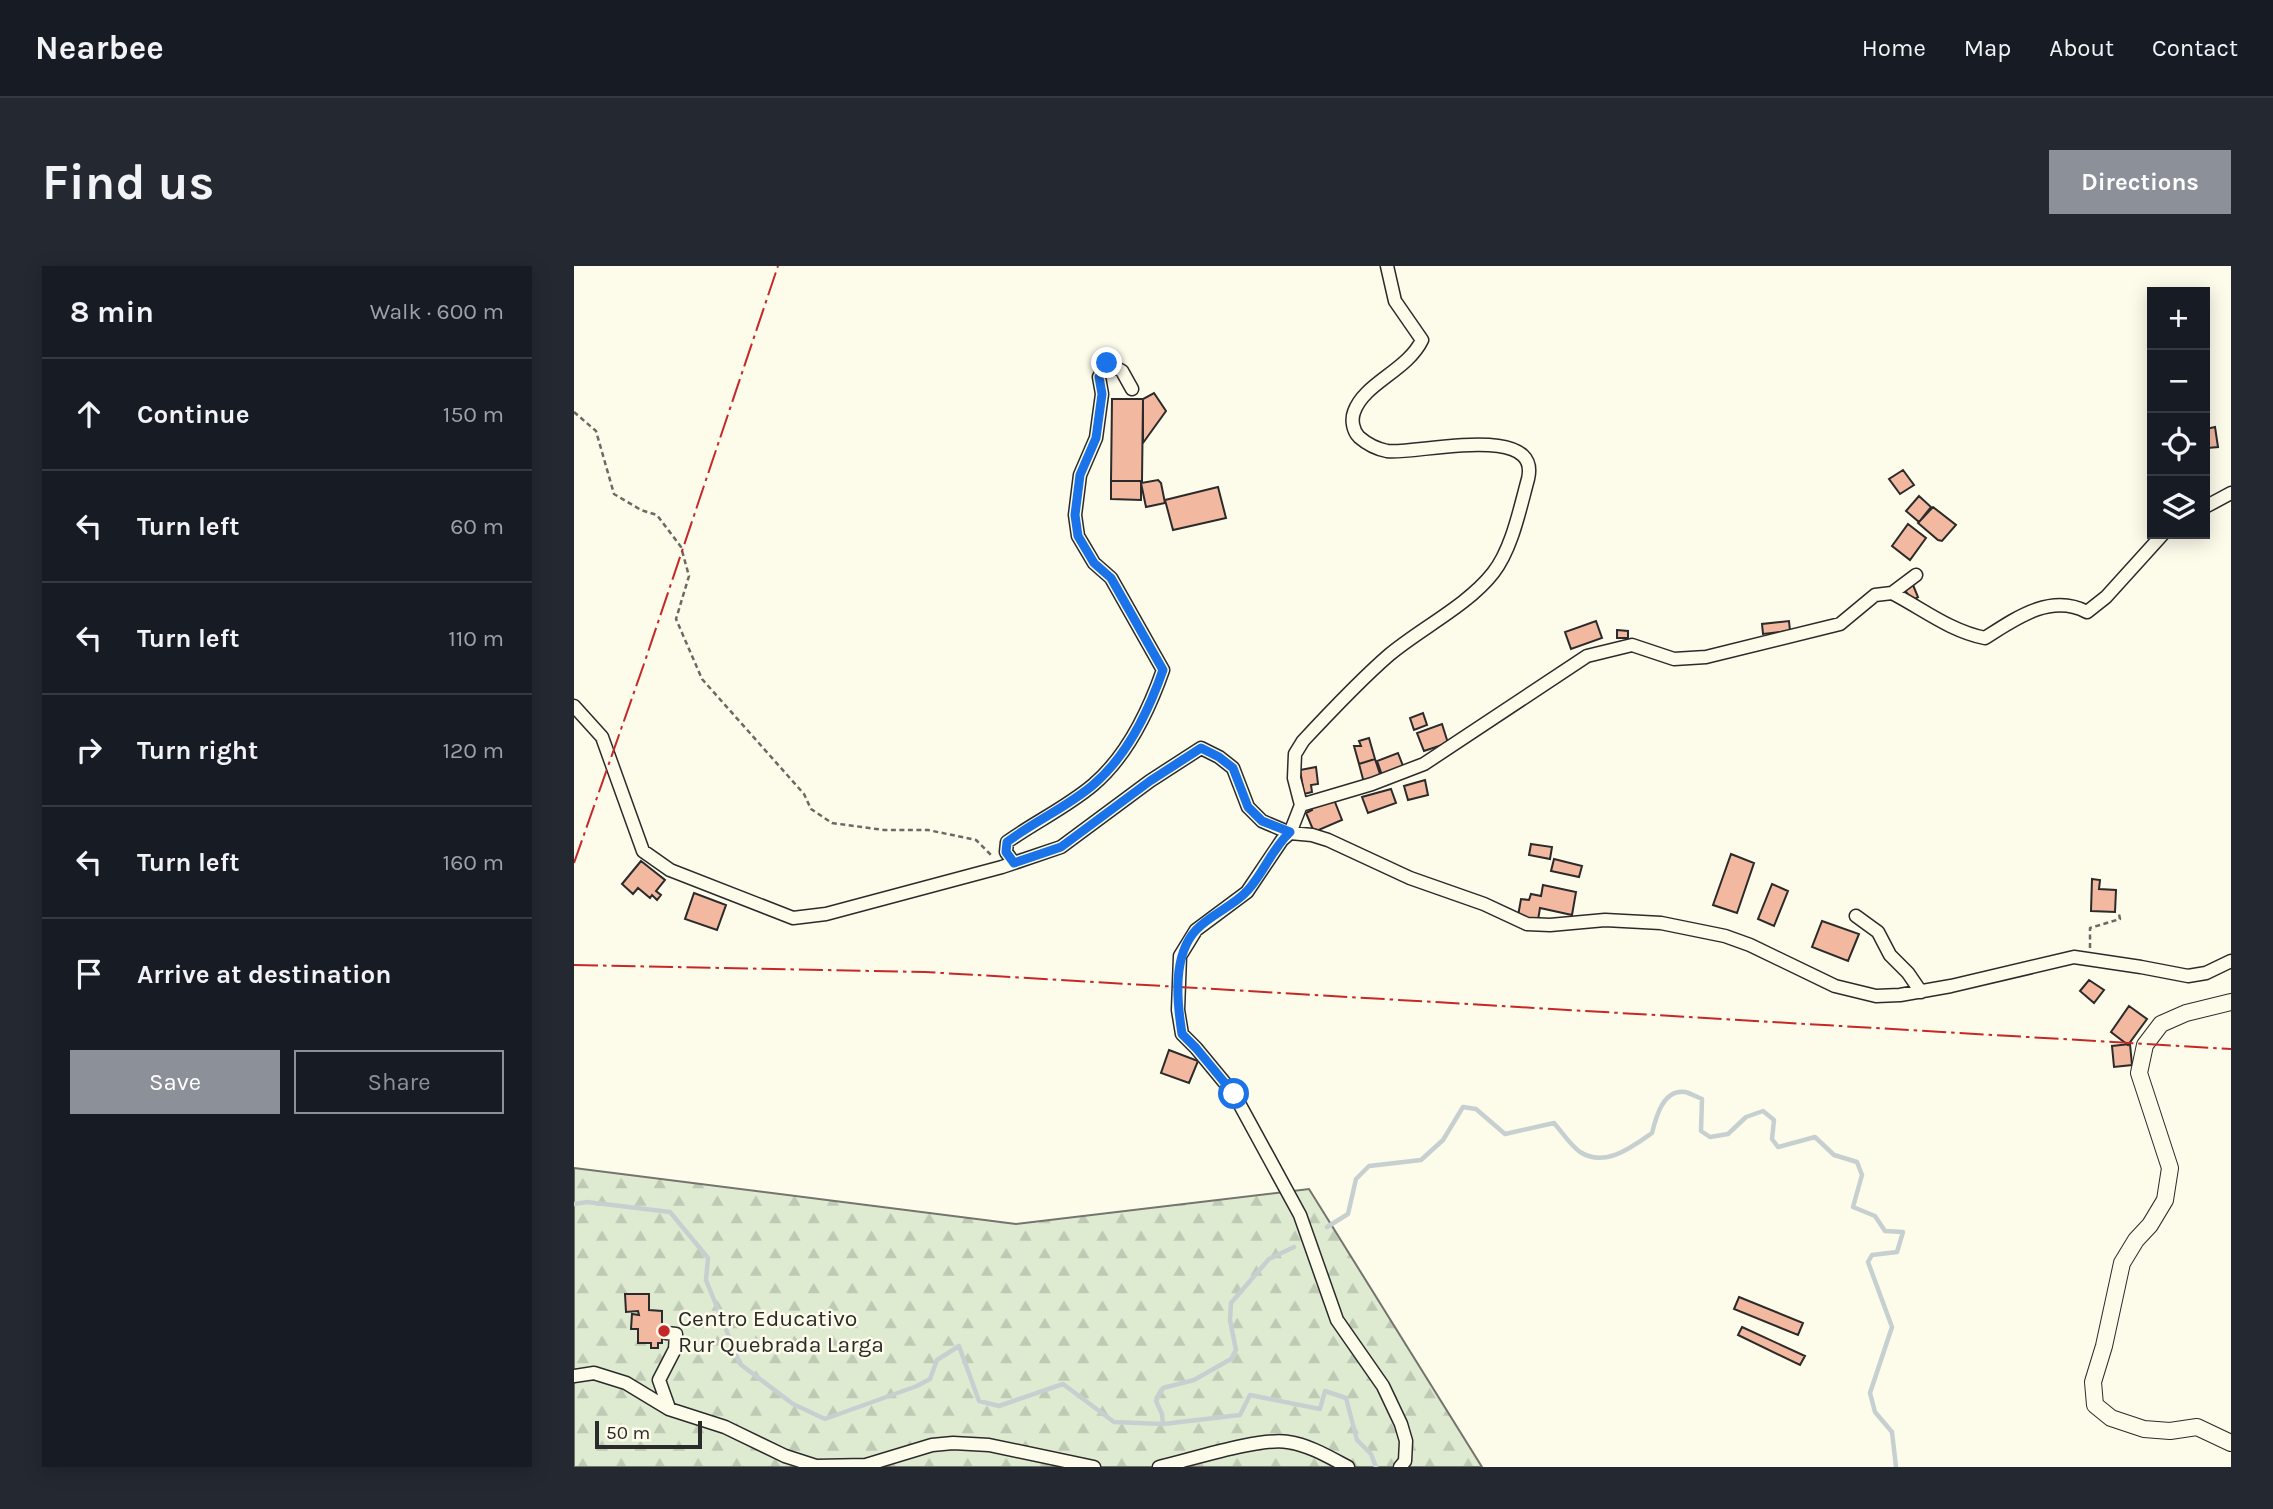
<!DOCTYPE html>
<html lang="en">
<head>
<meta charset="utf-8">
<style>
	body { margin:0; font-family:Karla,sans-serif; background:#242831; color:#f1f3f6 }
	.controls { position:absolute; right:21px; top:21px; display:grid; overflow:hidden; border-radius:0px; box-shadow:0 4px 18px #0003 }
	.controls button { width:63px; height:63px; display:grid; place-items:center; padding:0; border:0; border-bottom:2px solid #363941; background:#171b24; color:#f1f3f6; font:35px sans-serif }
	.scale { position:absolute; left:21px; bottom:18px; width:107px; box-sizing:border-box; padding-left:7px; border:4px solid #2b2b2b; border-top:0; font-size:19px; line-height:24px; white-space:nowrap; color:#2b2b2b; -webkit-text-stroke:5px #fdfbea; paint-order:stroke }
	.stop { position:absolute; width:21px; height:21px; margin:-16px; border:5px solid #1a73e8; border-radius:50%; background:#fff }
	.stop.end { background:#1a73e8; border-color:#fff; box-shadow:0 2px 7px #0008 }
	.list { margin:0; padding:0; list-style:none }
	h2 { display:flex; justify-content:space-between; align-items:center; height:91px; margin:0; padding:0 28px; font-size:30px }
	h2 small { font-size:23px; font-weight:400; color:#9ea1a6 }
	.list li { display:grid; grid-template-columns:46px 1fr auto; gap:21px; align-items:center; box-sizing:border-box; height:112px; padding:0 28px; border-top:2px solid #363941 }
	.list b { display:block; font-size:26px; white-space:nowrap }
	.list em { font-size:23px; font-style:normal; color:#9ea1a6 }
	.actions { display:flex; gap:14px; padding:21px 28px }
	.actions a { flex:1; padding:16px 0; border:2px solid #8c9099; border-radius:0px; text-align:center; font-size:24px; color:#8c9099 }
	.actions .main { background:#8c9099; color:#fff }
	.icon { flex:none; width:38px; height:38px; fill:none; stroke:currentColor; stroke-width:2; stroke-linecap:round; stroke-linejoin:round }
	.map { position:relative; flex:none; width:1657px; height:1201px; overflow:hidden; border-radius:0px }
	header { display:flex; align-items:center; gap:42px; box-sizing:border-box; height:98px; padding:0 35px; background:#171b24; border-bottom:2px solid #363941 }
	header strong { font-size:33px }
	nav { display:flex; gap:38px; margin-inline-start:auto; font-size:24px }
	.intro { display:flex; align-items:center; justify-content:space-between; box-sizing:border-box; height:168px; padding:0 42px }
	h1 { margin:0; font-size:49px }
	.button { padding:18px 32px; border-radius:0px; background:#8c9099; color:#fff; font-size:24px; font-weight:700 }
	main { display:flex; gap:42px; padding:0 42px }
	aside { flex:1; background:#171b24; border-radius:0px; box-shadow:0 4px 18px #0003 }
	.map>svg:first-child { display:block }
</style>
</head>
<body>
<header>
<strong>Nearbee</strong>
<nav><a>Home</a><a>Map</a><a>About</a><a>Contact</a></nav>
</header>
<div class="intro"><h1>Find us</h1><a class="button">Directions</a></div>
<main>
<aside>
<h2>8 min<small>Walk · 600 m</small></h2>
<ul class="list">
<li><svg class="icon" aria-label="ahead" viewBox="0 0 24 24"><path d="M12 20V5M6 11l6-6 6 6"/></svg><div><b>Continue</b></div><em>150 m</em></li>
<li><svg class="icon" aria-label="left" viewBox="0 0 24 24"><path d="M17 20v-9H6M10 6l-5 5 5 5"/></svg><div><b>Turn left</b></div><em>60 m</em></li>
<li><svg class="icon" aria-label="left" viewBox="0 0 24 24"><path d="M17 20v-9H6M10 6l-5 5 5 5"/></svg><div><b>Turn left</b></div><em>110 m</em></li>
<li><svg class="icon" aria-label="right" viewBox="0 0 24 24"><path d="M7 20v-9h11M14 6l5 5-5 5"/></svg><div><b>Turn right</b></div><em>120 m</em></li>
<li><svg class="icon" aria-label="left" viewBox="0 0 24 24"><path d="M17 20v-9H6M10 6l-5 5 5 5"/></svg><div><b>Turn left</b></div><em>160 m</em></li>
<li><svg class="icon" aria-label="arrive" viewBox="0 0 24 24"><path d="M6 21V4h12l-3 4 3 4H6"/></svg><div><b>Arrive at destination</b></div></li>
</ul>
<div class="actions"><a class="main">Save</a><a>Share</a></div>
</aside>
<div class="map">
<svg width="1657" height="1201" viewBox="0 0 1657 1201">
	<defs>
		<pattern id="forest-firs" width="22" height="20" patternUnits="userSpaceOnUse" patternTransform="scale(1.75)"><rect width="22" height="20" fill="#deebd1"/><path d="M5 1l3.5 6h-7zM16 11l3.5 6h-7z" fill="#bfcab4"/></pattern>
	</defs>
	<rect width="100%" height="100%" fill="#fdfbea"/>
	<!-- forest -->
	<path fill="url(#forest-firs)" stroke="#74746e" stroke-width="2" d="M0,902L442,958L735,923L908,1201H0Z"/>
	<g fill="none" stroke-linecap="round" stroke-linejoin="round">
		<!-- stream -->
		<path stroke="#c7d0d0" stroke-width="4.5" d="M0,938L13,936L96,946L134,992L132,1014L166,1098L219,1138L251,1153L343,1120L356,1113L363,1094L385,1080L405,1135L425,1140L489,1118L540,1156L589,1158L666,1149L676,1129L746,1143L751,1125L772,1132L783,1174L797,1188L802,1201
			M753,961L774,948L782,913L795,900L847,894L869,874L889,841L902,843L931,868L980,857C988,866 996,879 1006,886C1031,902 1058,881 1078,867C1082,851 1089,823 1111,826C1116,827 1123,831 1128,833L1127,865L1136,871L1154,868L1172,851L1189,845L1200,854L1198,873L1204,881L1241,871L1260,889L1283,896L1288,909L1279,941L1301,950L1311,965L1329,966L1323,986L1298,989L1294,996L1318,1061L1296,1127L1301,1146L1318,1166L1322,1201
			M589,1158L588,1148L582,1135L589,1122L620,1114L657,1093L662,1084L656,1054L657,1037L695,993L720,981"/>
	</g>
	<!-- building -->
	<path fill="#f2b8a0" stroke="#2b2b2b" stroke-width="2" d="M580,127L592,145L569,177V133Z
		M538,133H569L568,215H537Z
		M1641,161L1644,181L1634,182L1632,163Z
		M1329,204L1340,219L1326,228L1315,213Z
		M584,214L587,217L591,237L572,241L567,217Z
		M537,215H567V234L537,233Z
		M644,221L652,252L599,264L591,234Z
		M1345,230L1357,241L1345,256L1332,245Z
		M1359,241L1382,259L1368,275L1364,274L1344,257Z
		M1334,258L1352,272L1336,294L1318,280Z
		M1339,319L1344,331L1338,335L1331,324Z
		M1022,355L1028,372L997,383L991,366Z
		M1215,355L1216,365L1189,368L1188,358Z
		M1043,364L1054,365V372H1043Z
		M849,447L853,459L840,464L836,452Z
		M868,458L874,477L850,485L843,467Z
		M795,472L801,493L785,498L780,480H787L785,475Z
		M824,487L831,505L809,512L803,495Z
		M801,493L807,511L790,517L785,498Z
		M742,501L744,518L737,519L738,526L730,528L726,504Z
		M851,514L854,529L834,534L830,520Z
		M817,523L822,537L794,547L788,531Z
		M759,531L768,554L740,566L732,547L738,544L736,540Z
		M957,578L978,581L976,593L955,589Z
		M1157,588L1180,597L1163,647L1139,639Z
		M980,593L1008,600L1005,611L977,605Z
		M67,595L91,614L82,625L87,629L83,634L78,629L76,632L64,622L59,628L48,618Z
		M1518,613L1526,614L1525,623L1542,624L1541,646L1517,645Z
		M1198,618L1214,625L1200,660L1184,653Z
		M969,619L1002,626L998,649L966,642L964,654L944,650L947,633L955,634L957,628L967,630Z
		M120,627L152,639L143,664L111,653Z
		M1248,655L1285,668L1274,695L1238,681Z
		M1515,714L1530,724L1520,737L1506,725Z
		M1555,740L1573,753L1554,779L1537,766Z
		M1556,778L1558,799L1540,801L1538,780Z
		M595,784L624,795L615,817L587,807Z
		M51,1028H75V1044L88,1045V1077H84V1082H77V1077H64V1063H57L58,1048L65,1049L64,1045L52,1046Z
		M1165,1031L1229,1057L1224,1069L1160,1043Z
		M1168,1061L1231,1090L1226,1099L1164,1069Z"/>
	<g fill="none" stroke-linecap="round" stroke-linejoin="round">
		<defs>
			<path id="minor" d="M1631,241L1657,227
				M1318,327C1349,343 1376,365 1411,372C1442,352 1477,327 1513,346L1532,331L1589,268
				M0,440L28,471L69,585L96,604L219,652L252,648L428,601L487,581L576,515L627,482L645,491L659,502L674,541L688,555L716,567L727,539L720,512L721,488L729,475C756,446 785,415 815,389C847,362 893,340 919,307C938,283 946,242 954,213C968,155 841,189 813,185C803,183 793,178 785,171C779,165 777,154 780,146C790,117 833,105 848,74L821,35L813,0
				M727,539L798,518L850,498L1013,390L1058,379L1100,393L1132,391L1266,358L1301,329L1318,327L1342,309
				M440,597L432,586L433,576C461,556 493,541 519,519C552,491 575,444 589,404L537,312L520,297L504,270L501,249L506,209L522,172L528,128L525,111L533,97L548,105L558,123
				M1282,650L1304,666L1316,689L1334,707L1347,726
				M92,1067L102,1068L101,1083L85,1114L95,1142
				M0,1110L20,1107L52,1117L95,1143L151,1161L211,1190L242,1200L292,1199L358,1179L379,1177L415,1179L520,1201
				M585,1201C616,1194 686,1171 714,1176C735,1179 755,1191 774,1201
				M826,1201L831,1195L832,1175L827,1158L809,1120L763,1054L726,949L660,828L622,782L608,768L604,744L606,690L622,664L673,626L708,574L716,567L738,569L754,574L836,612L910,638L953,658L976,659L1031,654L1087,657L1151,670L1176,679L1261,720L1302,730L1326,729L1377,720L1500,691L1567,701L1614,710L1632,707L1657,695"/>
			<path id="tertiary" d="M1657,736L1612,747L1587,758L1571,779L1565,807L1596,902L1591,934L1576,959L1562,974L1548,997L1530,1080L1519,1116L1521,1139L1537,1152L1570,1163L1596,1165L1623,1161L1657,1177"/>
		</defs>
		<!-- minor casing -->
		<use href="#minor" stroke="#2b2b2b" stroke-width="15"/>
		<!-- tertiary casing -->
		<use href="#tertiary" stroke="#2b2b2b" stroke-width="18"/>
		<!-- path -->
		<path stroke="#6a6964" stroke-width="2.5" stroke-dasharray="5 3.5" stroke-linecap="butt" d="M0,146L22,165L40,228L67,244L83,249L107,281L115,310L102,353L128,413L230,528L237,543L258,557L310,564H354L402,574L418,590
			M1516,682V662L1546,653L1545,648"/>
		<!-- minor -->
		<use href="#minor" stroke="#fdfbea" stroke-width="12"/>
		<!-- tertiary -->
		<use href="#tertiary" stroke="#fdfbea" stroke-width="16"/>
		<!-- power -->
		<path stroke="#c62828" stroke-width="2" stroke-dasharray="24 5 3.5 5" stroke-linecap="butt" d="M0,597L71,395L204,0
			M0,699L351,706L1657,783"/>
	</g>
	<g fill="none" stroke-linecap="round" stroke-linejoin="round">
		<!-- route -->
		<path stroke="#1a73e8" stroke-width="9" d="M533,97L525,111L528,128L522,172L506,209L501,249L504,270L520,297L537,312L589,404C575,444 552,491 519,519C493,541 461,555 433,576L432,586L440,597L487,581L576,515L627,482L645,491L659,502L674,541L688,555L716,566C698,583 690,606 674,624C660,640 637,648 622,664C598,690 603,736 608,768L622,782L660,828"/>
	</g>
	<!-- markers -->
	<circle fill="#c62828" stroke="#fdfbea" stroke-width="2.5" cx="90" cy="1065" r="7"/>
	<g text-anchor="middle" dominant-baseline="central" stroke-width="5" stroke-linejoin="round" paint-order="stroke">
		<!-- poi labels -->
		<g font-size="23" fill="#2b2b2b" stroke="#fdfbea" text-anchor="start">
			<text x="104" y="1052">Centro Educativo<tspan x="104" dy="26">Rur Quebrada Larga</tspan></text>
		</g>
	</g>
</svg>
<div class="controls">
<button>+</button>
<button>−</button>
<button><svg class="icon" aria-label="locate" viewBox="0 0 24 24"><circle cx="12" cy="12" r="6"/><path d="M12 2v4M12 18v4M2 12h4M18 12h4"/></svg></button>
<button><svg class="icon" aria-label="layers" viewBox="0 0 24 24"><path d="M12 4l9 5-9 5-9-5zM3 14l9 5 9-5"/></svg></button>
</div>
<div class="scale">50 m</div>
<div class="stop" style="left:660px;top:828px"></div>
<div class="stop end" style="left:533px;top:97px"></div>
</div>
</main>
</body>
</html>
